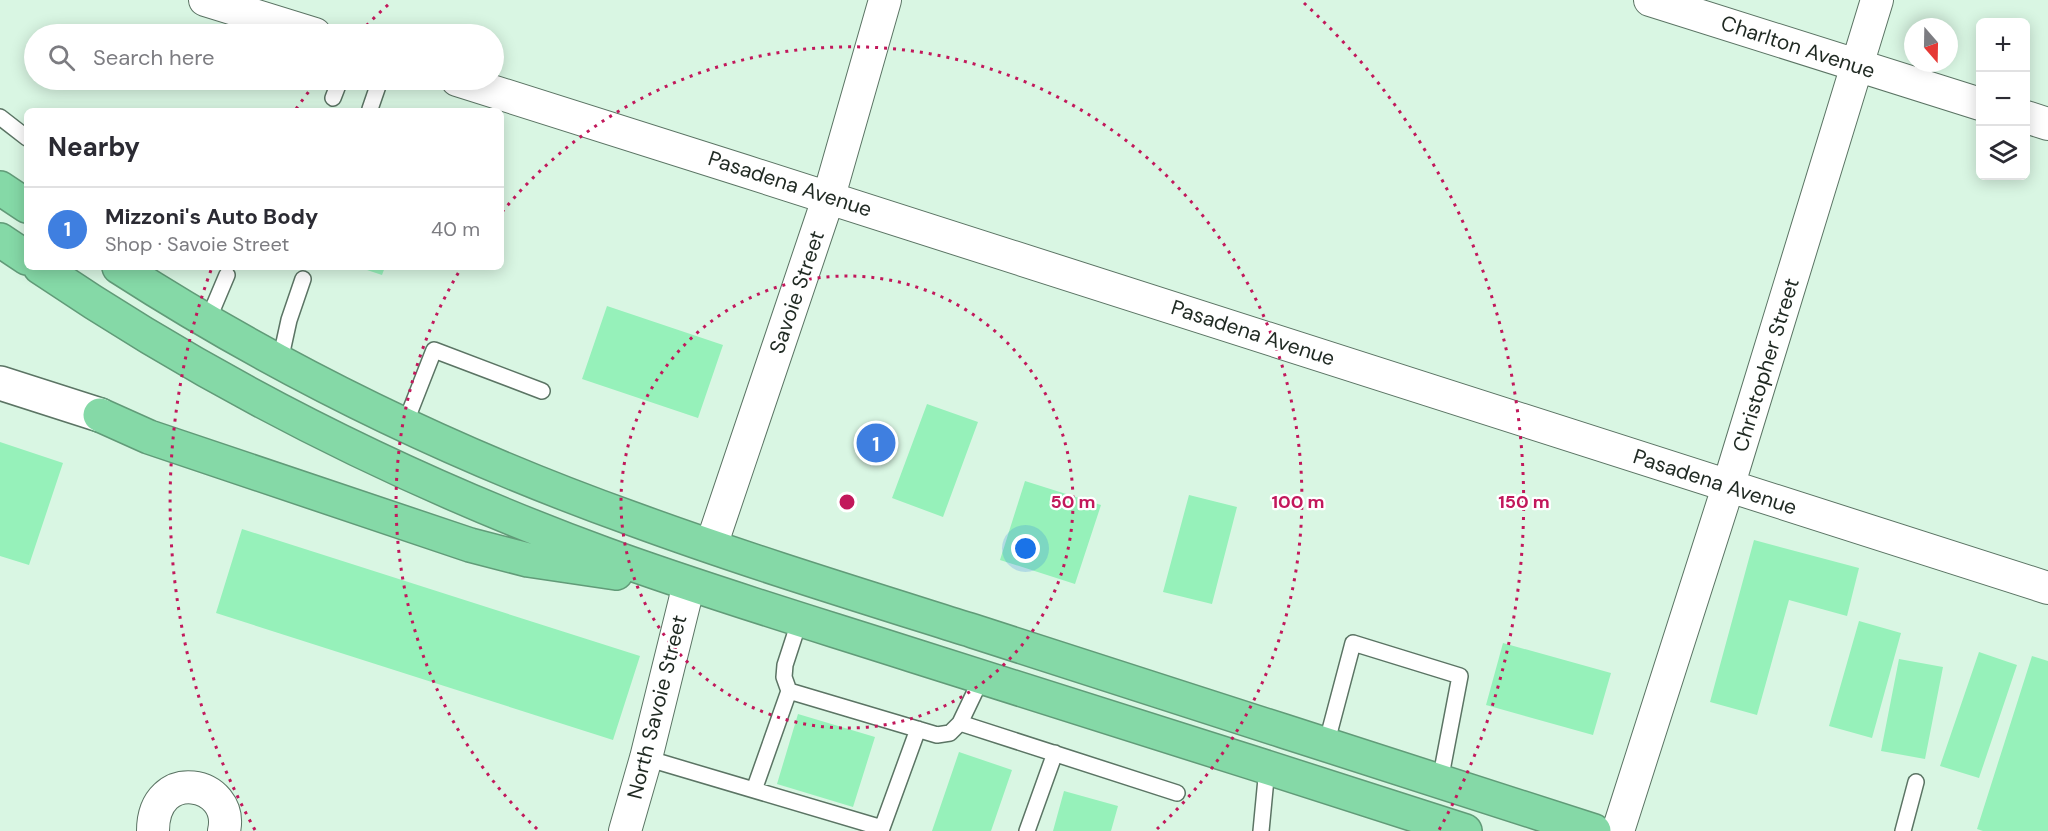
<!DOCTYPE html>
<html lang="en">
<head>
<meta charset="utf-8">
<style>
	body { margin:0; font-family:"DM Sans",sans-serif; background:#f2f2f3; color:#2b2b33 }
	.controls { position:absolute; right:18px; top:18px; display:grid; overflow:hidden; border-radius:9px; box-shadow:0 3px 15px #0003 }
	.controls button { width:54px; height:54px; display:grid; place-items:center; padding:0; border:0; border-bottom:2px solid #e1e1e2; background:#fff; color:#2b2b33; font:30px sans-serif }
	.compass { position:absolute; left:1904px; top:18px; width:54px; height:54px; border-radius:50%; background:#fff; box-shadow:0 3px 15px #0003; rotate:160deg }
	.you { position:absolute; left:1026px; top:549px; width:21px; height:21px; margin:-15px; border:4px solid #fff; border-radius:50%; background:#1a73e8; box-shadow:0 0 0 9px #1a73e833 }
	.badge { display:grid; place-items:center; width:39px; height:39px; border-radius:50%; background:#0b8043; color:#fff; font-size:20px; font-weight:700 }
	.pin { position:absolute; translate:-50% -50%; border:3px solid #fff; box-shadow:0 2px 6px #0006 }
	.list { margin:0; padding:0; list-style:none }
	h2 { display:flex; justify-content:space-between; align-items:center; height:78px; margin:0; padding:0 24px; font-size:26px }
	h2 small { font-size:20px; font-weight:400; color:#7c7c81 }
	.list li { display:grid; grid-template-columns:39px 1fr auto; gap:18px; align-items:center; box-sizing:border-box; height:84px; padding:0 24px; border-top:2px solid #e1e1e2 }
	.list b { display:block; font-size:22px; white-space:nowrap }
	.list p { margin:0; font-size:20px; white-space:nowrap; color:#7c7c81 }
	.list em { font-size:20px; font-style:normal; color:#7c7c81 }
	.icon { flex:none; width:33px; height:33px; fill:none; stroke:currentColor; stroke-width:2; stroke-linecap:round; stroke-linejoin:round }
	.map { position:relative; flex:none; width:2048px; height:831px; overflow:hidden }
	.search { position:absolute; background:#fff; box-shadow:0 3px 15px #0003; left:24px; top:24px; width:480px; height:66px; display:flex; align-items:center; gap:15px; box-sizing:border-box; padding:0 21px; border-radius:33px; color:#7c7c81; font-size:22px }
	.panel { position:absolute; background:#fff; box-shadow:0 3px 15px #0003; left:24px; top:108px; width:480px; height:162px; border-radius:9px }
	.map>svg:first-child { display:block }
</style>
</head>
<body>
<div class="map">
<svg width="2048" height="831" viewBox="0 0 2048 831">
	<rect width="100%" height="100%" fill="#d9f6e3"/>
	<!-- building -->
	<path fill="#96f1ba" d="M358,267H385L382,275Z
		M607,306L723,345L698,418L582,379Z
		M927,404L978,422L943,517L892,498Z
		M0,442L63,463L29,565L0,556Z
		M1025,481L1101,505L1075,584L1000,560Z
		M1189,495L1237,507L1212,604L1163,592Z
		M242,529L640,656L613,740L216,613Z
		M1754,540L1859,568L1847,616L1789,600L1757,715L1710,702Z
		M1859,621L1901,633L1872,738L1829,726Z
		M1503,643L1611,673L1593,735L1486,705Z
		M1979,652L2017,665L1979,778L1940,766Z
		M2032,656L2048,661V831H1983L1977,829Z
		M1899,659L1943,667L1925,759L1881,751Z
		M798,714L875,737L853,807L777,784Z
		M959,752L1012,770L991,831H932Z
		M1064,791L1118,806L1111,831H1053Z"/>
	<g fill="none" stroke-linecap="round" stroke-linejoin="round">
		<defs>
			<path id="lane" d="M333,98L340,80
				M370,109L380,80
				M0,117L27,138
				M208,320L227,275
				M280,361L289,320L303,279
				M405,424L434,350L542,391
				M800,619L785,665L784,677L789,691L937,735L950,733L960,723L982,677
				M960,723L1177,793
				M1326,745L1353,643L1460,676L1440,781
				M646,758L882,828L918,729
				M754,790L789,691
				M1027,831L1055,753
				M1261,831L1267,768
				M1903,831L1916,782"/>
			<path id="street" d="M205,0L315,34
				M1650,0L1980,104
				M457,80C988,247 1517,420 2048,588
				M2026,117L2048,124
				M711,546L829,196L885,0
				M153,831C153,765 235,781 224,831
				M625,831L646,758L689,584
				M1618,831L1728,487L1877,0"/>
			<path id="secondary" d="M0,383L100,415"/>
			<path id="highway" d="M0,188L27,206
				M0,240L27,258
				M40,267C214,385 406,481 604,554C705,591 809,622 912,655C1097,714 1281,771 1465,831
				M119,267C279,370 454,455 633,519C745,560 859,595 973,631C1180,698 1387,764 1594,831
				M100,415L149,437L470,545L528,560L616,573"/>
		</defs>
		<!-- lane casing -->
		<use href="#lane" stroke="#5b7464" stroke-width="18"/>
		<!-- street casing -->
		<use href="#street" stroke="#5b7464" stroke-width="34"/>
		<!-- secondary casing -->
		<use href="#secondary" stroke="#5b7464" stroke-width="36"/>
		<!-- highway casing -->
		<use href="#highway" stroke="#619b78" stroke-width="36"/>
		<!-- lane -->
		<use href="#lane" stroke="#fff" stroke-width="15"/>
		<!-- street -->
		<use href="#street" stroke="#fff" stroke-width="32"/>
		<!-- secondary -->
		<use href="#secondary" stroke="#fff" stroke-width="33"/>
		<!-- highway -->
		<use href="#highway" stroke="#85d9a7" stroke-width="33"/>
	</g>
	<!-- distance rings -->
	<g fill="none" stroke="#c2185b" stroke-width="3" stroke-dasharray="3 6">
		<circle cx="847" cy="502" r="226"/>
		<path d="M537 829A451 451 0 0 1 460 270M502 212A451 451 0 1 1 1157 829"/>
		<path d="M255 830A677 677 0 0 1 211 270M296 109A677 677 0 0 1 317 81M360 32A677 677 0 0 1 390 3M1304 3A677 677 0 0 1 1439 830"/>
	</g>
	<g text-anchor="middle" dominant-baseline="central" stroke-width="4.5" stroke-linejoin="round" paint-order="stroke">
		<!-- street labels -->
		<g font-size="21" fill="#1f2922" stroke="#fff">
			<text transform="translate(1798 47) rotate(18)">Charlton Avenue</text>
			<text transform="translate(790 184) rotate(18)">Pasadena Avenue</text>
			<text transform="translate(797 292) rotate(-71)">Savoie Street</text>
			<text transform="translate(1253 333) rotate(18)">Pasadena Avenue</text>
			<text transform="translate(1766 365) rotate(-73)">Christopher Street</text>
			<text transform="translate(1715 482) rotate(18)">Pasadena Avenue</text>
			<text transform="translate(657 707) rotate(-76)">North Savoie Street</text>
		</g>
	</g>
	<circle cx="847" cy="502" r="9" fill="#c2185b" stroke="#fff" stroke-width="3"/>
	<g font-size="18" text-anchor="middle" font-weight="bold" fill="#c2185b" stroke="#fff" stroke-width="4.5" stroke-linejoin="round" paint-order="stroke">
		<text x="1073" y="508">50 m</text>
		<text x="1298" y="508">100 m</text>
		<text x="1524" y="508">150 m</text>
	</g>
</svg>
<div class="controls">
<button>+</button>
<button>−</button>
<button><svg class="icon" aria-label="layers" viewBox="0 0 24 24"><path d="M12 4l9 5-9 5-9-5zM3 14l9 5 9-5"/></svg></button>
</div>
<svg class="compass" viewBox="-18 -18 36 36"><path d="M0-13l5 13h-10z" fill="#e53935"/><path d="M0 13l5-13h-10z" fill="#7c7c81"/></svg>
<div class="you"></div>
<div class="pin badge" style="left:876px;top:443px;background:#3f7fe0">1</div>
<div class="search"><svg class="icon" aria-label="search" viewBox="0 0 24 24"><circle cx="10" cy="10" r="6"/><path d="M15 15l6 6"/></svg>Search here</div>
<section class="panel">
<h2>Nearby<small></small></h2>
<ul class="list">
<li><span class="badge" style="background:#3f7fe0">1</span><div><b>Mizzoni's Auto Body</b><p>Shop · Savoie Street</p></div><em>40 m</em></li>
</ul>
</section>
</div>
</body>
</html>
